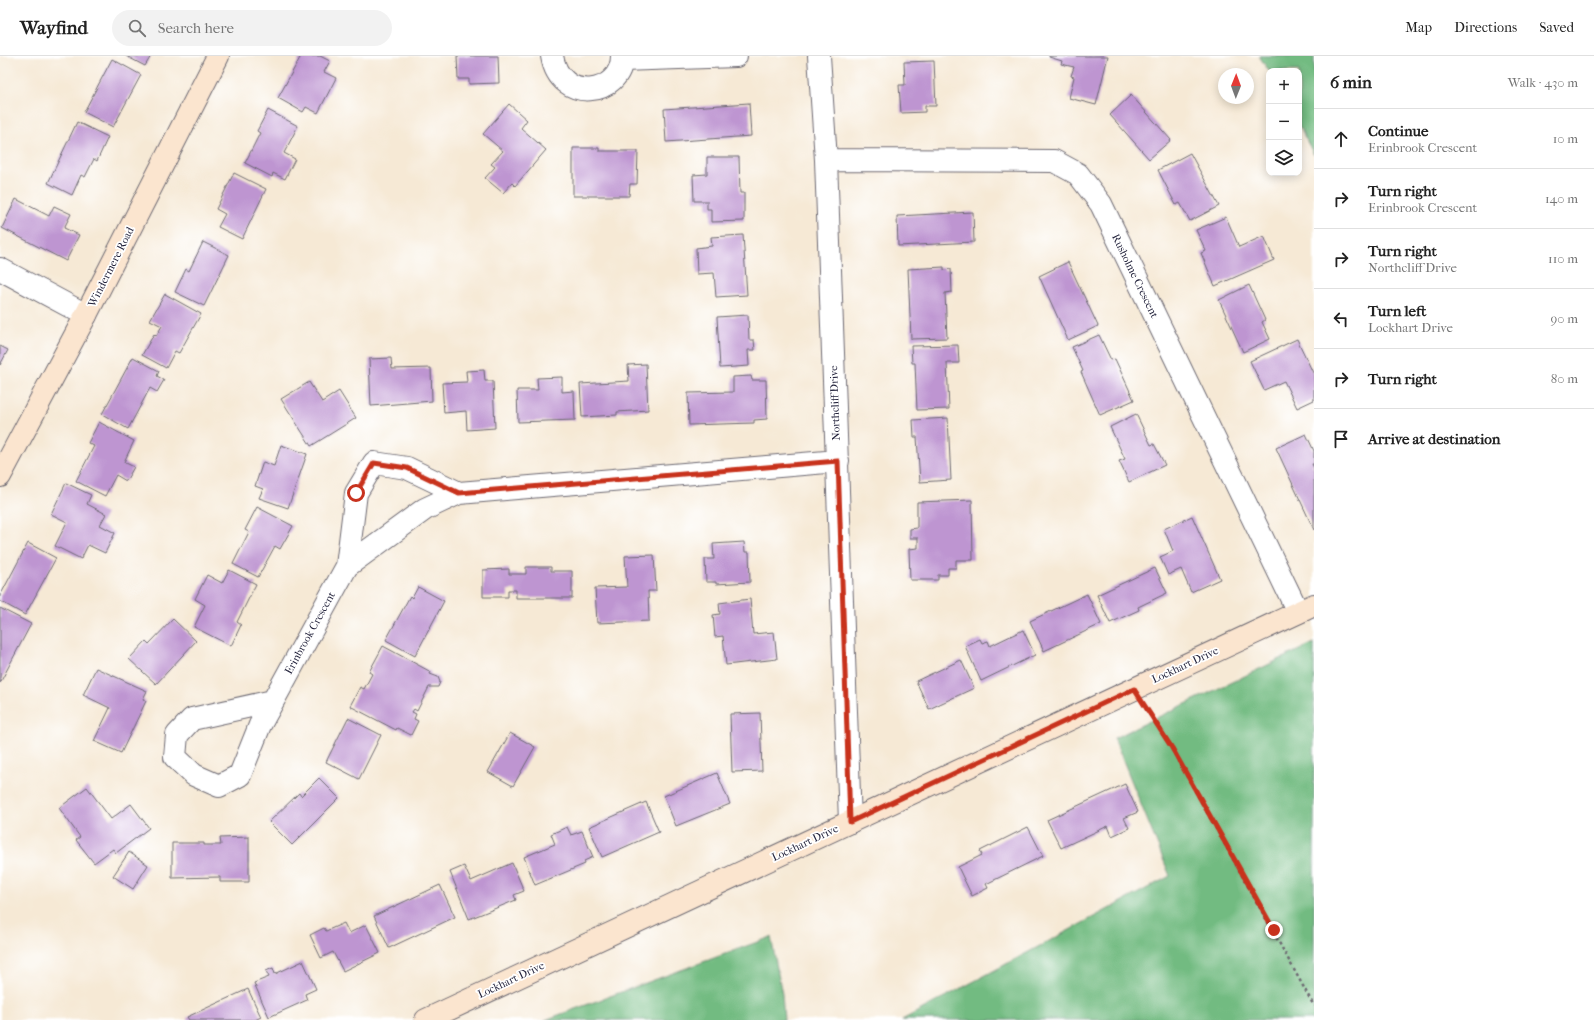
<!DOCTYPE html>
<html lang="en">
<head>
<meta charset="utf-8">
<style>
	body { margin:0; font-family:"IM FELL French Canon",serif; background:#f2f2f2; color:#222 }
	.controls { position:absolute; right:12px; top:12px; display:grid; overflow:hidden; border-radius:8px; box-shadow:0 2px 10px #0003 }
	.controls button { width:36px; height:36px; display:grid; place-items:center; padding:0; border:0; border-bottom:1px solid #e0e0e0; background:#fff; color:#222; font:20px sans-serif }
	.compass { position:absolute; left:1218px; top:12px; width:36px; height:36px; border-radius:50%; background:#fff; box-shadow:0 2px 10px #0003; rotate:1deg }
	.stop { position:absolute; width:12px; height:12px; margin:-9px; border:3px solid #c8321e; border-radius:50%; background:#fff }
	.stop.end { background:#c8321e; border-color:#fff; box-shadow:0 1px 4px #0008 }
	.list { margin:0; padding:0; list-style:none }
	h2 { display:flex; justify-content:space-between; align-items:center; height:52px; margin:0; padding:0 16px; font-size:17px }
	h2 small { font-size:13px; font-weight:400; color:#767676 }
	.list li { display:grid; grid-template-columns:26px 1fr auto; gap:12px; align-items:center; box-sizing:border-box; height:60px; padding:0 16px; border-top:1px solid #e0e0e0 }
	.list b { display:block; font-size:15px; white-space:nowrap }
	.list p { margin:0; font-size:13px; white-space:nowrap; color:#767676 }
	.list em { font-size:13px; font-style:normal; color:#767676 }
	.icon { flex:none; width:22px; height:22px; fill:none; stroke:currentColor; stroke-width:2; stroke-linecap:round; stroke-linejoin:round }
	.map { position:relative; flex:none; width:1314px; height:964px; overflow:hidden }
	header { display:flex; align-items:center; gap:24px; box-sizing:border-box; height:56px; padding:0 20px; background:#fff; border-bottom:1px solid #e0e0e0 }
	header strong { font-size:19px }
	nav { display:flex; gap:22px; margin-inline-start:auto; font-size:14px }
	.search { width:280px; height:36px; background:#f2f2f2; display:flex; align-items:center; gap:10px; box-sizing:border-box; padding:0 14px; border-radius:22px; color:#767676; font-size:15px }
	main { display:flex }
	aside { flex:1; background:#fff }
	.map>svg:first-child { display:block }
</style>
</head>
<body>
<header>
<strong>Wayfind</strong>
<div class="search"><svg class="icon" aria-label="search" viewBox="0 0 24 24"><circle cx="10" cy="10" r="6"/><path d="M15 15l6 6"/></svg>Search here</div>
<nav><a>Map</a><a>Directions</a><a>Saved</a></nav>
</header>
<main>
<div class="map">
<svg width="1314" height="964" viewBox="0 0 1314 964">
	<rect width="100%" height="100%" fill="#fff"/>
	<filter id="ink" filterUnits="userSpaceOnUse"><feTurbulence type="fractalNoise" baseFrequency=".025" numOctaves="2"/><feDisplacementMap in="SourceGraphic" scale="8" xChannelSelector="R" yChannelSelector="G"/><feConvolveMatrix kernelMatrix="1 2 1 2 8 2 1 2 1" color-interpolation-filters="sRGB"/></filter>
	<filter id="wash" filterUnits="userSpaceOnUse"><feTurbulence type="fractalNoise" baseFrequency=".012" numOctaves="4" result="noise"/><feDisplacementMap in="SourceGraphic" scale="16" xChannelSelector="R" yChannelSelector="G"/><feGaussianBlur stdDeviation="0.9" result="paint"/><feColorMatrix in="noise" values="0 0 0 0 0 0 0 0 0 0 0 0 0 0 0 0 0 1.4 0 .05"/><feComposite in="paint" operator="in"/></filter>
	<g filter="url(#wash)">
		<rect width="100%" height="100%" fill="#f6e9d5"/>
		<!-- forest -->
		<path fill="#72bb81" stroke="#4a6e5e" d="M1259,0H1314V99L1299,70V15H1269Z
			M1314,587V964H902L1170,820L1114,682Z
			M771,881L782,938L784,964H545Z"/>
		<g id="blocks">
			<!-- building -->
			<path fill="#be95d1" d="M126,0H151L145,10Z
				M301,0H320L330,5L324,16L336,22L318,57L306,51L303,56L278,42Z
				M457,0H498L499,27L469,28V23H458Z
				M1049,0H1108L1096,49L1069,42L1074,21L1071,20L1074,11L1061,8L1062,5L1049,1Z
				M112,3L141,19L113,71L84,56Z
				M934,5L936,50H925V56L901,57L899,29H905L904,6Z
				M1131,39L1171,84L1149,103L1110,59Z
				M749,47L751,80L666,86L664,53Z
				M509,48L527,64L521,72L546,94L515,130L512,127L503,137L485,122L495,111L491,108L503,95L483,78Z
				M268,54L298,70L284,97L295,103L285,123L273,117L272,121L245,107L260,77L257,75Z
				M77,66L108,81L97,105L94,103L85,121L81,119L72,139L48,127Z
				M573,92H599V95H638L637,128H630L629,140H573Z
				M1190,97L1219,150L1190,165L1180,147L1176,149L1158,114Z
				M707,101H739L740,137H744V165L711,166V153H707V145H694L693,119L707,118Z
				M234,117L266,133L242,183L218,171L225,158L216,153Z
				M16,143L49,160L54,150L71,158L64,172L79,179L66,205L2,172Z
				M973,156L974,186L898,190L897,160Z
				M1226,161L1239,191L1264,180L1274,204L1215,230L1201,197L1206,195L1196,174Z
				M743,179L747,239L716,241L714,217L697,218L696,192L712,190L711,181Z
				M203,186L229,199L204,250L175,236L186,213L189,215Z
				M1068,206L1098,270L1068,284L1039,220Z
				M944,211V214L951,213L952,236L945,237L947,282L911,283L908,213Z
				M1249,229L1265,264L1262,266L1270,283L1243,296L1219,244Z
				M165,238L201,258L179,297L175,295L166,312L142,299L154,278L156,280L162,270L150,264Z
				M748,259L749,284H754L755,294H748L749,310L720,312L717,261Z
				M1099,279L1111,304L1115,303L1134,344L1100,359L1081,316L1083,315L1072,291Z
				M1297,283L1314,319V344L1297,352L1284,325L1264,334L1250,305Z
				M958,289L959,307H947L949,353L917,354L915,307H912L911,290Z
				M0,290L8,294L0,309Z
				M133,301L159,315L157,320L164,324L157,336L150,332L128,373L102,358Z
				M391,302L392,313L431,312L432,345L371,350L369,303Z
				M646,308L648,354L617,356V359L582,361L580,328L629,325L628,309Z
				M484,314L485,325H493L495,372L467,374L466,355L444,357L442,327L467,326L466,315Z
				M751,320L752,324H766L767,363L754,364V367L689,369L688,337L733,336V321Z
				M562,321V336L574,335L575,364L518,366L517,334H538L537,322Z
				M309,326L322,346L339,335L356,362L311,390L281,343Z
				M1136,358L1151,389L1154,388L1165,409L1129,426L1119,405L1125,403L1110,371Z
				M948,362L951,424L920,426L917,381H914L913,364Z
				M99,366L134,385L124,406L134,411L126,425L116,419L105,440L76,425L94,390L88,387Z
				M1306,378L1314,395V408H1312L1314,412V474L1276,392Z
				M281,389L307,398L288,452L259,442L263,433L255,430L263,406L274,410Z
				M66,427L91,439L87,448L106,458L100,469L115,477L105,497L88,489L81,503L55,490L67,466L51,458Z
				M972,444L973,504H956V512H948V519H938V524H910L909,493L918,492V482H910V473L917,472V446Z
				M257,451L293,470L280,493L275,490L258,521L233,508L249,476L245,474Z
				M1192,460L1220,523L1191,536L1181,513L1168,519L1160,501L1173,495L1164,473Z
				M744,486L745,496H749L750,526L716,528V526H706L705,503H714L713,488Z
				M28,487L56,502L25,559L0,545V540Z
				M654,499L656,535H648L649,565L597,567L595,532L627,531L625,500Z
				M526,511H551V515H572V542H516V534H508V541H483V514L509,513V518H526Z
				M1155,512L1167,537L1138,551L1139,554L1110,567L1097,539Z
				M229,514L256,528L237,566L241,569L231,590L194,571L205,549L195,543L207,519L222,527Z
				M418,531L444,545L415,600L386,584L410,540L412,542Z
				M1087,538L1101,568L1044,595L1030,565Z
				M750,543L753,578L774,576L777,603L726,609L723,580L715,581L713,559L720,558L719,547Z
				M0,552L31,568L0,627Z
				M173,563L196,585L156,628L129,603L146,585L149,588Z
				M1023,574L1035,599L981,625L965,590L980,583L982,587L988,585L990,590Z
				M383,590L431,616L430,618L438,621L440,626L438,631H429L417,655L414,653L412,656L416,658L414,663L418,665L411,679L397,672L396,674L350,650L360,631L364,633L372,618L369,616Z
				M961,604L974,632L929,653L916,625Z
				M96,612L147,635L143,643L146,645L121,697L94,685L110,652L83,639Z
				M760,657L762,715L732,716L730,658Z
				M348,662L381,679L359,723L326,706Z
				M510,677L535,691L513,730L488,716Z
				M717,717L730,748L676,770L664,740Z
				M319,722L339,742L292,789L269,766L299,737L301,740Z
				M1125,728L1138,756L1124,762L1129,772L1112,780L1108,770L1061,792L1047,764Z
				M87,731L111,763L131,748L149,772L116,797L113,793L94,807L76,784L80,781L59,752Z
				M646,746L659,776L602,801L589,771Z
				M567,771L571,779L582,775L593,801L584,805L585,808L535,829L524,801L555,788L551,778Z
				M1028,771L1043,800L986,828L988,832L972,840L958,811L982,799L980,795Z
				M249,781V826H220V821L172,822V787H204V789H221L220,782Z
				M129,796L148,809L133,833L113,820Z
				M512,807L524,835L514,839L516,844L469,863L450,816L464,810L471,825Z
				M440,829L455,861L389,892L374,860Z
				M344,867L349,877L366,869L380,897L343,915L333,896L321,902L310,879L324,872L326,875Z
				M303,905L316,933L305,938L307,944L269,961L254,927L269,921L266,915L273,912L275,918Z
				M248,933L261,961L255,964H189L187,961Z"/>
		</g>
	</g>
	<g filter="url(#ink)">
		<use href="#blocks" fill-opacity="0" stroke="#6c6871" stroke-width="1"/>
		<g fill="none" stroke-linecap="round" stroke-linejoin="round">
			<defs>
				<path id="street" d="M552,0C560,49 622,40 622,0
					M819,0L826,104L850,766
					M622,4L736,0
					M826,104L1054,105L1078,118L1101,148L1298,556
					M0,213L86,259
					M347,510L425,453L459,437L838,405
					M273,645L192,663L177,679L175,701L194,719L219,730L240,719L260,669L347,510L356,437L374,407L407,412L459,437"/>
				<path id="secondary" d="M0,420L86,259L218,0
					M426,964L1314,549"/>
			</defs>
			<!-- street casing -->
			<use href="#street" stroke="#6c6871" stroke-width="24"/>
			<!-- secondary casing -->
			<use href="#secondary" stroke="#6c6871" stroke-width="24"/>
			<!-- path -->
			<path stroke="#6c6871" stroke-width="2.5" stroke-dasharray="3 3" stroke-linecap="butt" d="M1146,652L1172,692L1314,950"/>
			<!-- street -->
			<use href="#street" stroke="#fff" stroke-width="22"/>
			<!-- secondary -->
			<use href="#secondary" stroke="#fbe5cf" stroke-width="22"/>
		</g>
	</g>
	<g fill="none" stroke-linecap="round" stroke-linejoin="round" filter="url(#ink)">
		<!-- route -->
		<path stroke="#c8321e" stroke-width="5" d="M356,437L374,407L407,412L459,437L838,405L850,766L1134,633L1172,692L1274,874"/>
	</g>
	<g text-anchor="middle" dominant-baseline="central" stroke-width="3.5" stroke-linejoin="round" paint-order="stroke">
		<!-- street labels -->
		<g font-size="11" fill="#22223b" stroke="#fff">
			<text transform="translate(111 211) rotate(-63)">Windermere Road</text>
			<text transform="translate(1135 220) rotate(64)">Rusholme Crescent</text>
			<text transform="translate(835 347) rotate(-92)">Northcliff Drive</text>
			<text transform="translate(310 577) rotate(-61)">Erinbrook Crescent</text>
			<text transform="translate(1185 609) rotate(-25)">Lockhart Drive</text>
			<text transform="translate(805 787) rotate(-25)">Lockhart Drive</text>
			<text transform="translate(511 924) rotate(-25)">Lockhart Drive</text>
		</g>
	</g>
</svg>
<div class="controls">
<button>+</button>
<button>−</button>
<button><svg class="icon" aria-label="layers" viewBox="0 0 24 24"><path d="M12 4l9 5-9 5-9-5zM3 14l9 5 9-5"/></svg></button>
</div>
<svg class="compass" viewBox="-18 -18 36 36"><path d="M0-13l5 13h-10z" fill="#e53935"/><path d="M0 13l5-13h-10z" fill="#767676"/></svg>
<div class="stop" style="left:356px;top:437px"></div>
<div class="stop end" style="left:1274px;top:874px"></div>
</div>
<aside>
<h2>6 min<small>Walk · 430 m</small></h2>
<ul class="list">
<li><svg class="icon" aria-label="ahead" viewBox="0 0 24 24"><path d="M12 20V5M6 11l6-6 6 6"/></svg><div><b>Continue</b><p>Erinbrook Crescent</p></div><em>10 m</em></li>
<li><svg class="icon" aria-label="right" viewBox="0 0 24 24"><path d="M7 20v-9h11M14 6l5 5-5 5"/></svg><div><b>Turn right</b><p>Erinbrook Crescent</p></div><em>140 m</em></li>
<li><svg class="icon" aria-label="right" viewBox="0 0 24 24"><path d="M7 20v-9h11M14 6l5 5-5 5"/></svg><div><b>Turn right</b><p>Northcliff Drive</p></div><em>110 m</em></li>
<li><svg class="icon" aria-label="left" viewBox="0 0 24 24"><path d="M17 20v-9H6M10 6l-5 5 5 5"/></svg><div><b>Turn left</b><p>Lockhart Drive</p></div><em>90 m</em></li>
<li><svg class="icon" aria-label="right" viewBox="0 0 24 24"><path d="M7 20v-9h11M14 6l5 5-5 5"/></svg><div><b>Turn right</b></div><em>80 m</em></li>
<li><svg class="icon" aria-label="arrive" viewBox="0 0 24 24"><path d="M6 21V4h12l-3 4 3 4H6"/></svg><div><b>Arrive at destination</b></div></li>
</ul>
</aside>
</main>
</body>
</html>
